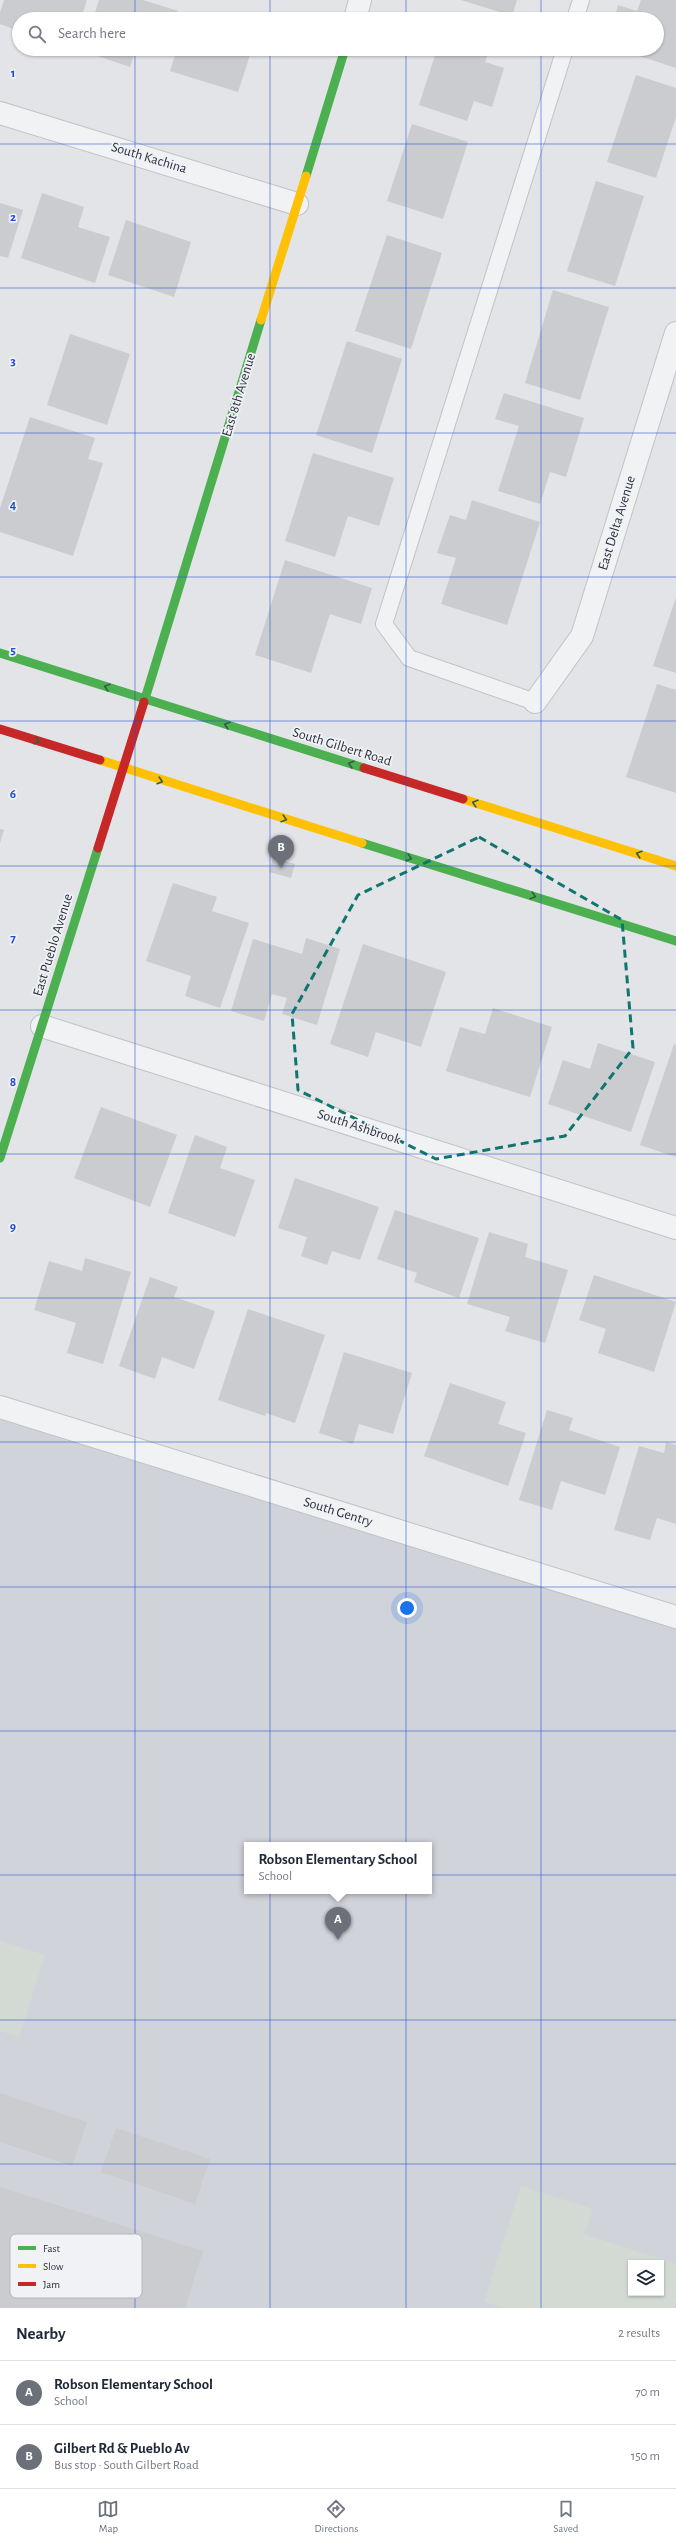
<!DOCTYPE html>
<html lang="en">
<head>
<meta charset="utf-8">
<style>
	body { margin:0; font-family:"Alegreya Sans",sans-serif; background:#f2f2f3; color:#1f2937 }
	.controls { position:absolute; right:12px; bottom:12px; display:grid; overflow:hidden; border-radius:0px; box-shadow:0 1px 3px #0004 }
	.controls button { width:36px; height:36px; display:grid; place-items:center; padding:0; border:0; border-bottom:1px solid #e0e1e3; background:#fff; color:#1f2937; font:20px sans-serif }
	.you { position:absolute; left:407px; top:1608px; width:14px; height:14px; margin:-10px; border:3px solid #fff; border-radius:50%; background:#1a73e8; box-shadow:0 0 0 6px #1a73e833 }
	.badge { display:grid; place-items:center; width:26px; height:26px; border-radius:50%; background:#6b7079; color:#fff; font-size:13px; font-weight:700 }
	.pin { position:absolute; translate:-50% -33px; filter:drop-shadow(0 1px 2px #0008) }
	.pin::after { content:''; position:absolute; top:21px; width:14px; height:12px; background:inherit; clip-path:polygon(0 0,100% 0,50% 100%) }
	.popup { position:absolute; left:244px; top:1842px; width:188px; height:52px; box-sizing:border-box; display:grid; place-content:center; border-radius:0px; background:#fff; filter:drop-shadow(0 1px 3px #0005); font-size:13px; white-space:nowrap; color:#747a83 }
	.popup b { font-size:15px; color:#1f2937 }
	.popup::after { content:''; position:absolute; left:50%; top:100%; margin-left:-8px; border:8px solid transparent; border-top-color:#fff }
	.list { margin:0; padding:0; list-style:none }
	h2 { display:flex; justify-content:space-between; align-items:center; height:52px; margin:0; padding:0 16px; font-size:17px }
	h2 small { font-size:13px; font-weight:400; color:#747a83 }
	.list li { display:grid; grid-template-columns:26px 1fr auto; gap:12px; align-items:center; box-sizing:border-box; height:64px; padding:0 16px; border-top:1px solid #e0e1e3 }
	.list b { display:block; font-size:15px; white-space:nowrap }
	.list p { margin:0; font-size:13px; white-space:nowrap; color:#747a83 }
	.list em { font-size:13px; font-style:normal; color:#747a83 }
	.icon { flex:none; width:22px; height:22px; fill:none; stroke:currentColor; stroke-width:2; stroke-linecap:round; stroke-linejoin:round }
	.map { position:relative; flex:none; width:676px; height:2308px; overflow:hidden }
	.search { position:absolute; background:#fff; box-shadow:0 1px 3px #0004; left:12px; right:12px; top:12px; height:44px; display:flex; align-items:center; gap:10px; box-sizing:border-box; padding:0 14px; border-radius:22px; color:#747a83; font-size:15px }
	.sheet { height:180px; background:#fff }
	nav { display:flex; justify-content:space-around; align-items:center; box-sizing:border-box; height:56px; border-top:1px solid #e0e1e3; background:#fff; font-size:11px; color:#747a83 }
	nav a { display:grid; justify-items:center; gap:2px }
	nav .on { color:#6b7079 }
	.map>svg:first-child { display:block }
</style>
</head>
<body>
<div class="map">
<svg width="676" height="2308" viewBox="0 0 676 2308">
	<rect width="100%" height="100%" fill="#e2e4e7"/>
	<!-- built -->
	<path fill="#d1d3da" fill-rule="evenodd" d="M0,1407L676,1617V2308H0ZM247,1845H429V1891H247ZM631,2263H661V2293H631Z"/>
	<!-- green -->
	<path fill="#d3dad3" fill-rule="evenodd" d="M0,1941L45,1955L19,2037L0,2031Z
		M521,2186L593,2209L584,2234L676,2264V2301L674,2308H503L484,2302ZM631,2263H661V2293H631Z"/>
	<!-- building -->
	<path fill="#cacccf" d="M4,0H87L81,19H55L47,17V19H19V31L0,24V13Z
		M99,0H143L178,11L175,19H93Z
		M461,0H517L512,16Z
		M641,0H676V68L618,49H657V19H614L618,5L637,11Z
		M84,49H136L130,67L83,51Z
		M152,49H166L164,53Z
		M177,49H252L238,92L170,71Z
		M437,49H490L485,62L504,68L492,107L474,101L467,121L419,105Z
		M636,75L676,88V117L656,178L607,162Z
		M412,124L468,142L443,219L387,201Z
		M596,181L644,196L615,286L567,271Z
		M42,193L84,207L78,227L110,237L95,283L21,258Z
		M0,203L23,210L8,258L0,256Z
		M126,220L191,242L174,297L108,275Z
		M387,235L442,253L411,349L355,331Z
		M553,290L609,307L580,400L525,383Z
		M70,334L130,354L107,425L47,405Z
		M347,341L402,359L372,453L316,435Z
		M504,393L584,418L566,477L550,472L540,504L498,491L519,426L495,419Z
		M30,417L95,438L88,459L103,463L73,556L0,532V508Z
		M313,453L394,478L379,526L348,516L335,557L285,541Z
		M472,500L540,522L507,625L441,604L456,558L437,553L450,515L466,520Z
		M285,560L372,588L361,624L330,614L311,673L255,655Z
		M676,597V673L653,666Z
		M657,684L676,690V793L626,777Z
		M0,829L4,830L0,843Z
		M273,858L295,864L291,878L269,872Z
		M173,883L217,897L212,911L249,923L220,1008L185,996L191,976L146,961Z
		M306,938L340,949L317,1025L282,1014L287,998L272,994L264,1021L231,1011L253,939L302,954Z
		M363,944L446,972L421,1047L376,1032L368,1057L330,1044Z
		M493,1008L552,1027L530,1097L446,1071L460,1027L485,1034Z
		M598,1043L655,1062L631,1132L548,1104L563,1060L590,1069Z
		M674,1044L676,1045V1157L640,1145Z
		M101,1107L177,1135L150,1207L74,1178Z
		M195,1135L227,1147L220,1168L255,1180L235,1237L168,1213Z
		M295,1178L379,1207L360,1260L332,1251L327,1265L301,1256L307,1237L278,1228Z
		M395,1210L479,1238L459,1298L414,1282L417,1273L377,1259Z
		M489,1232L528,1244L525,1257L568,1270L545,1343L505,1331L510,1317L467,1304Z
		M85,1258L131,1272L103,1364L67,1353L76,1323L34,1310L49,1261L82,1271Z
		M594,1275L676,1302L654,1372L598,1353L606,1329L579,1320Z
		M150,1277L178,1287L174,1297L215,1311L194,1369L162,1357L155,1379L119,1366Z
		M248,1309L325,1335L295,1423L266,1413L265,1416L218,1400Z
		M344,1352L412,1373L393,1434L359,1424L353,1444L319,1433Z
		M450,1383L506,1402L498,1424L526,1433L508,1486L424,1456Z
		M547,1410L573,1418L569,1430L620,1447L605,1495L561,1481L552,1510L519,1500Z
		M666,1442L676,1445V1524L657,1518L650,1540L614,1530L639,1446L664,1453Z
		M0,2093L87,2122L72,2166L0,2142Z
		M116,2128L210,2159L195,2204L101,2172Z
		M0,2187L203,2251L185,2308H0Z"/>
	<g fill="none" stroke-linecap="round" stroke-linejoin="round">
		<defs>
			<path id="lane" d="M575,19L581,0
				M535,702L409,658L384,624L565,49"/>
			<path id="street" d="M355,19L360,0
				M0,113L297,204
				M535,702L582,636L676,333
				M42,1026L676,1228
				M0,1407L676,1617"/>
		</defs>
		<!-- lane casing -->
		<use href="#lane" stroke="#c1c2c5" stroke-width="18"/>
		<!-- street casing -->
		<use href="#street" stroke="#c1c2c5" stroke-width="24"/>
		<!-- lane -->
		<use href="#lane" stroke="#f1f2f4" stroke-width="16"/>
		<!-- street -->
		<use href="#street" stroke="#f1f2f4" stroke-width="22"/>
		<!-- fast -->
		<path stroke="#4caf50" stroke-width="9" d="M306,176L345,49
			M0,653L364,768
			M144,702L261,320
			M362,843L676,941
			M0,1158L98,848"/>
		<!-- slow -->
		<path stroke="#ffc107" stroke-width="9" d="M261,320L306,176
			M100,760L362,843
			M463,799L676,866"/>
		<!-- jam -->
		<path stroke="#c62828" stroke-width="9" d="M0,729L100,760
			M364,768L463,799
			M98,848L144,702"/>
	</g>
	<!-- one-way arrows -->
	<defs><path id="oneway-chevron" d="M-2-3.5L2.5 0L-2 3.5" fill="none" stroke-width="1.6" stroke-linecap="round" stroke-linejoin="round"/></defs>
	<g stroke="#375d44">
		<use href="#oneway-chevron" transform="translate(107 687) rotate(-163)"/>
		<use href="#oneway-chevron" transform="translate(227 725) rotate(-163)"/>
		<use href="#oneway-chevron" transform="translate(37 741) rotate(18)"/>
		<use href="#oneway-chevron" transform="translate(351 764) rotate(-163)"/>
		<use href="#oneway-chevron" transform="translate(160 781) rotate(17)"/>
		<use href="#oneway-chevron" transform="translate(475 803) rotate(-163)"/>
		<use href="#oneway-chevron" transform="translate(284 819) rotate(17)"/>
		<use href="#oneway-chevron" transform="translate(639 854) rotate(-163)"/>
		<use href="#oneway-chevron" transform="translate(409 858) rotate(17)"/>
		<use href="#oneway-chevron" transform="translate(533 896) rotate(18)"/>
	</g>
	<!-- marked area -->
	<path fill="none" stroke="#0f766e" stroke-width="3" stroke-dasharray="8 5" stroke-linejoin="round" d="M479,837L622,920L633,1048L565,1136L436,1159L298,1090L292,1014L358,895Z"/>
	<!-- grid -->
	<path fill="none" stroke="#1d4ed8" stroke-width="1" stroke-opacity="0.55" d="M135,0V19M270,0V19M406,0V19M541,0V19M135,49V2308M270,49V2308M406,49V2308M541,49V2308M0,144H676M0,288H676M0,433H676M0,577H676M0,721H676M0,866H676M0,1010H676M0,1154H676M0,1298H676M0,1442H676M0,1587H676M0,1731H676M0,1875H676M0,2020H676M0,2164H676"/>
	<g text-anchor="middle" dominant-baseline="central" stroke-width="3.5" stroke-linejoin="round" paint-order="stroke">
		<!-- street labels -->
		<g font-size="14" fill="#2b313e" stroke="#f0f2f6">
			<text transform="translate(149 158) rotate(17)">South Kachina</text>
			<text transform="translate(239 395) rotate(-73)">East 8th Avenue</text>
			<text transform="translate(617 523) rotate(-73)">East Delta Avenue</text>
			<text transform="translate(342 747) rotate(17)">South Gilbert Road</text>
			<text transform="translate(53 945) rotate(-73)">East Pueblo Avenue</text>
			<text transform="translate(359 1127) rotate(18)">South Ashbrook</text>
			<text transform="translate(338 1512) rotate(17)">South Gentry</text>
		</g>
	</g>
	<!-- legend -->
	<rect x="10" y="2234" width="132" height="64" rx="6" fill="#f0f2f6" stroke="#b5b8bf" stroke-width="1"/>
	<rect x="18" y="2246" width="18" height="4" fill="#4caf50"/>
	<rect x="18" y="2264" width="18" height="4" fill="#ffc107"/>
	<rect x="18" y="2282" width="18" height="4" fill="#c62828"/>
	<g font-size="11" fill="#2b313e">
		<text x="43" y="2252">Fast</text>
		<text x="43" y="2270">Slow</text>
		<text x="43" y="2288">Jam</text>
	</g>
	<g font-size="13" text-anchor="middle" font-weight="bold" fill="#1d4ed8" stroke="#f0f2f6" stroke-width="3.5" stroke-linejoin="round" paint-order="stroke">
		<text x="13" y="77">1</text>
		<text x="13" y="221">2</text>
		<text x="13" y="365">3</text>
		<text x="13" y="509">4</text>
		<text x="13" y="654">5</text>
		<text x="13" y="798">6</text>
		<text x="13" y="942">7</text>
		<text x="13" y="1086">8</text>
		<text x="13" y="1231">9</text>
	</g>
</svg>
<div class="controls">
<button><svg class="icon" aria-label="layers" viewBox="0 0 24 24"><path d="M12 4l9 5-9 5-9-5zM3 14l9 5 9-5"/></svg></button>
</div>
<div class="you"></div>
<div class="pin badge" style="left:338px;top:1940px">A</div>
<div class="popup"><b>Robson Elementary School</b>School</div>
<div class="pin badge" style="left:281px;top:868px">B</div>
<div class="search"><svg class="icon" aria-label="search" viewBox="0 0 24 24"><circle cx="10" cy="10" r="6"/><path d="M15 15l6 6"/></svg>Search here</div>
</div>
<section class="sheet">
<h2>Nearby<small>2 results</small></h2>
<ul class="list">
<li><span class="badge">A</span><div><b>Robson Elementary School</b><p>School</p></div><em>70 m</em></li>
<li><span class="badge">B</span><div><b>Gilbert Rd &amp; Pueblo Av</b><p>Bus stop · South Gilbert Road</p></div><em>150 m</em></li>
</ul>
</section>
<nav>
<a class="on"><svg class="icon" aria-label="map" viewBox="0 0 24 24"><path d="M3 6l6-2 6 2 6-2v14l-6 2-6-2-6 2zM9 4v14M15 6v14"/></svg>Map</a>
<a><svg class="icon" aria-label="directions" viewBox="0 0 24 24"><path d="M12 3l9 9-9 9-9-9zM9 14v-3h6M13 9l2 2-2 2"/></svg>Directions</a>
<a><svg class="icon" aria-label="saved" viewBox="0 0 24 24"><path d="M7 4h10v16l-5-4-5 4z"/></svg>Saved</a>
</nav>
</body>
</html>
